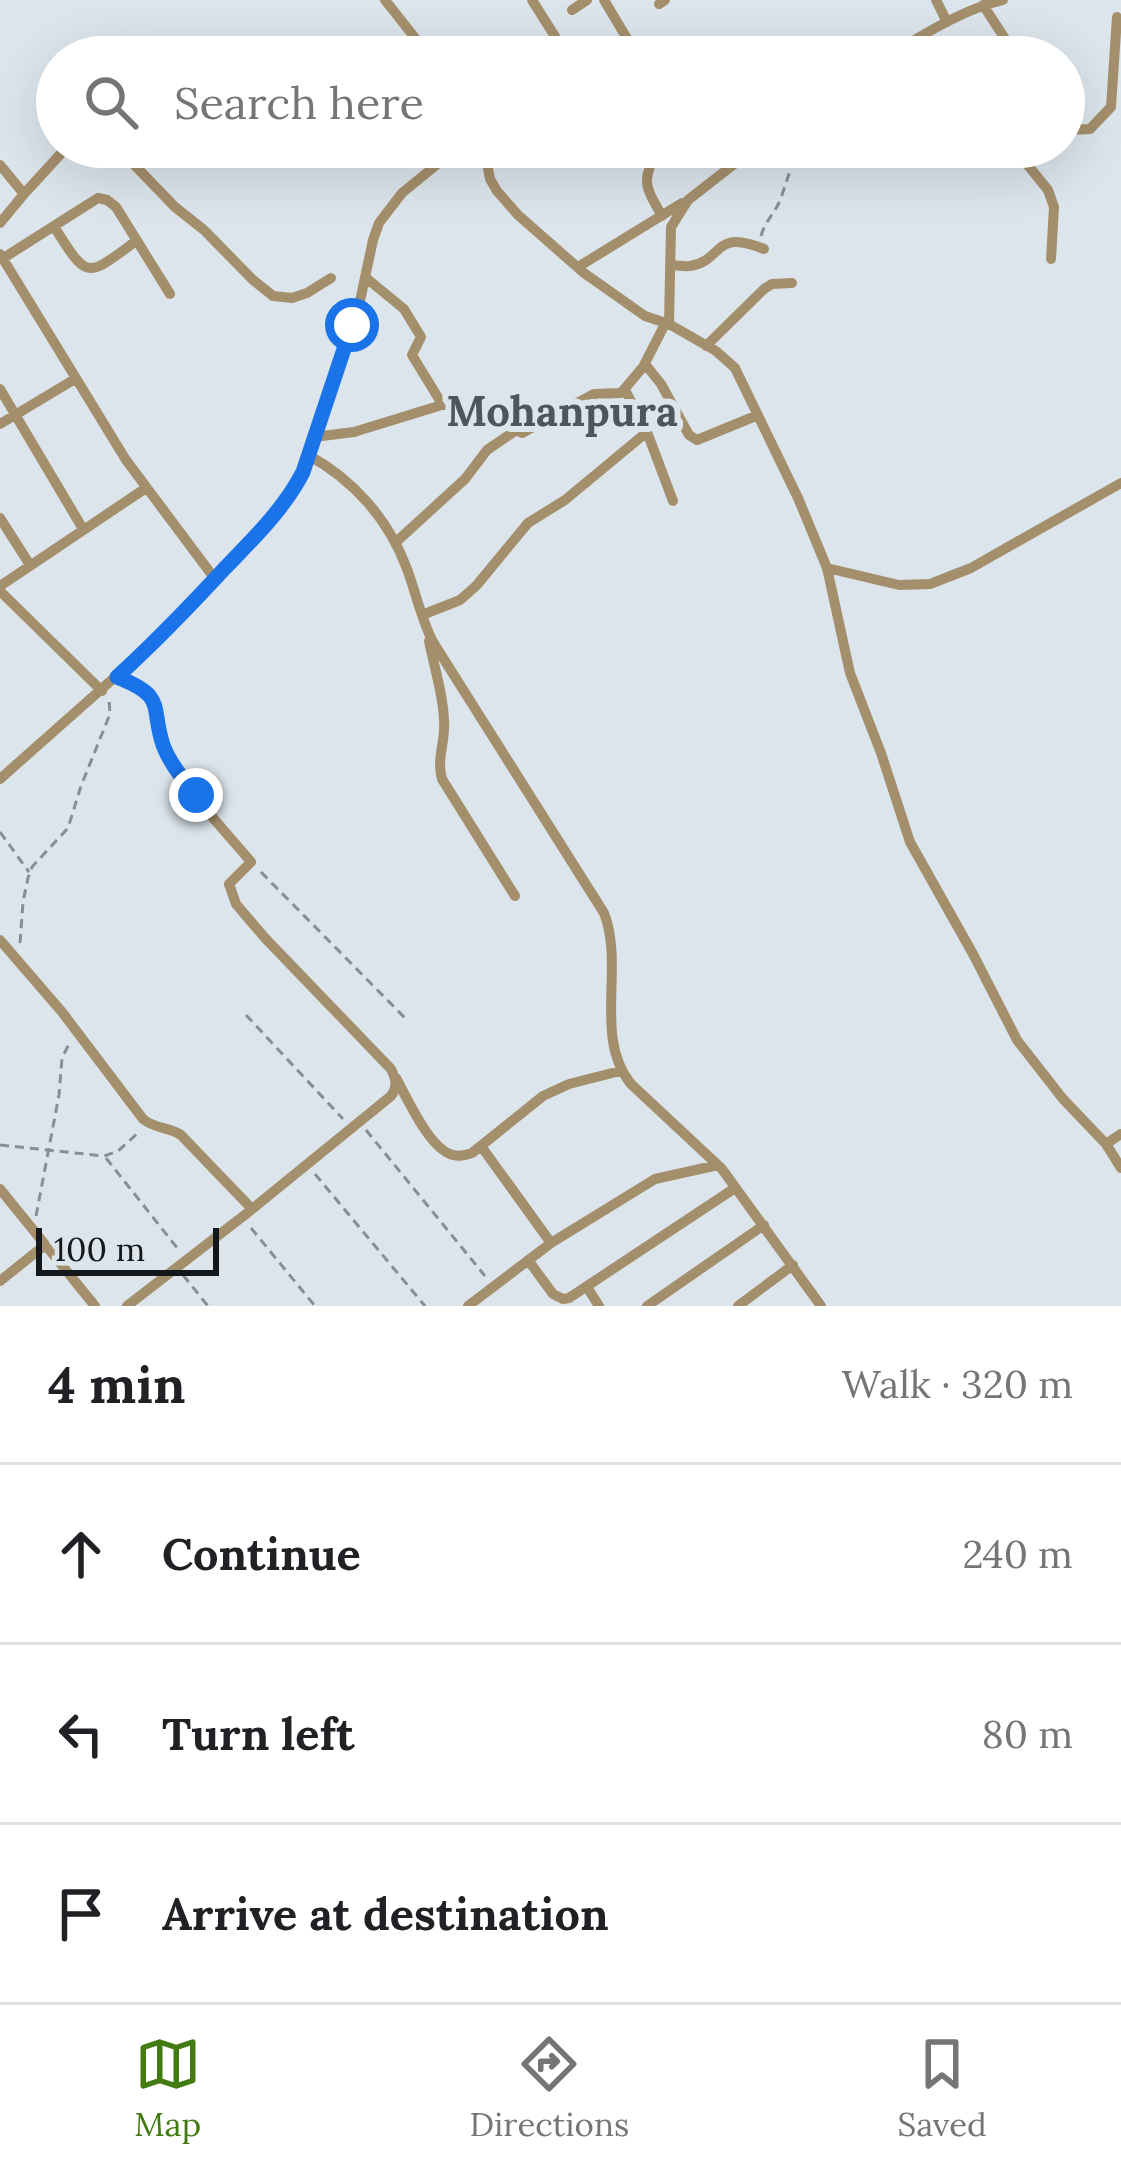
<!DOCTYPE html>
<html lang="en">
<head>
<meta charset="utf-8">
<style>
	body { margin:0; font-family:Lora,serif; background:#f2f2f2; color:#202124 }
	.scale { position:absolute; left:36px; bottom:30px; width:183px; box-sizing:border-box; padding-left:12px; border:6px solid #15181a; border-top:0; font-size:33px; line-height:42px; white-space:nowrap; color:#15181a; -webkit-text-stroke:9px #dce5ec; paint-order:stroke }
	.stop { position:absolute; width:36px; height:36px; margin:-27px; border:9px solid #1a73e8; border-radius:50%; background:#fff }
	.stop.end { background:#1a73e8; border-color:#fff; box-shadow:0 3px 12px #0008 }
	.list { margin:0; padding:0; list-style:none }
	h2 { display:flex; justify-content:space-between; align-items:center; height:156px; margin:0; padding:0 48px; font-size:51px }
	h2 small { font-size:39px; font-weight:400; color:#757577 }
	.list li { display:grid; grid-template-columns:78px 1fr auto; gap:36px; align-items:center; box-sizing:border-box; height:180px; padding:0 48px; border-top:3px solid #e0e0e0 }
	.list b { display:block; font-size:45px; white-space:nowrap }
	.list em { font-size:39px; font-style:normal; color:#757577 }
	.icon { flex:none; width:66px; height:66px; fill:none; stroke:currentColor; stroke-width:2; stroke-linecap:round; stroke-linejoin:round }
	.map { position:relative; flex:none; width:1121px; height:1306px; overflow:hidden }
	.search { position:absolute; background:#fff; box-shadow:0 12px 48px #0002; left:36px; right:36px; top:36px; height:132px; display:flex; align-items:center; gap:30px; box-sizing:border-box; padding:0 42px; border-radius:66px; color:#757577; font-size:45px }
	.sheet { height:696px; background:#fff }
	nav { display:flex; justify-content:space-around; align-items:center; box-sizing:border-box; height:168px; border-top:3px solid #e0e0e0; background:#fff; font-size:33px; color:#757577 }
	nav a { display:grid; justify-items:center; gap:6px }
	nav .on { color:#427b12 }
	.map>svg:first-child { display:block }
</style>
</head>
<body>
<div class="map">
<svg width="1121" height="1306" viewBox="0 0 1121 1306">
	<rect width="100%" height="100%" fill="#dce5ec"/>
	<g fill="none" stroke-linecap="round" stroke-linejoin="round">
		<!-- path -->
		<path stroke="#888e93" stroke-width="3" stroke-dasharray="9 6" stroke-linecap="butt" d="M761,236C765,221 776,212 781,198C787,180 792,164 799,147
			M0,832L29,872
			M261,872L405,1018
			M20,943L23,902L28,878L32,867L68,828L81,786L110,714L109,699
			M246,1015L343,1119
			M366,1130L485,1276
			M0,1145L104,1156L118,1151L139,1132
			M106,1158L178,1249
			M315,1174L425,1306
			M36,1216L59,1095L62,1058L69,1044
			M251,1228L315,1306
			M183,1275L208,1306"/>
		<!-- street -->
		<path stroke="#a48f6c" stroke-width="10" d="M385,0L430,57
			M532,0L568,57
			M604,0L638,57
			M936,0L947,22
			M659,4L665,0
			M983,5L1017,57
			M572,10L587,0
			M886,57C923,35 961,10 1003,0
			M1064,127L1071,130L1090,129L1111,107L1117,17
			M117,147L175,207L204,230L253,280L273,296L292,298L307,293L331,278
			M484,147L490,179L497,191L518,215L584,273L645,316L669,324L716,351L735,368L798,498L827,568L850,673L881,753L910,842L973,954L1017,1040L1063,1099L1106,1144L1121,1168
			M659,147C642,181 643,183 662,216
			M1013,147L1048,190L1054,207L1051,259
			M0,165L24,194L0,223
			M24,194L67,147
			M55,228C88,281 87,277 136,241
			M0,254L126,460L215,579
			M2,259L98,198L107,200L116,207L170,294
			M670,265C674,265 686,267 690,266C725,260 712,228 764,249
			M578,267L682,203
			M365,277L404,309L421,337L412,355L442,404
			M669,324L671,227L688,200L756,147
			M706,346L764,289L772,284L792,283
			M645,364L661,384L689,435L697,440L758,415
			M0,389L83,529
			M625,390L647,432L673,501
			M0,424L75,379
			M314,437L354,432L445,404L505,423L522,433L594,394L621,393L643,367L665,324
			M308,455C354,480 389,520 407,569C416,593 421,619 433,642L604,913C625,967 593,1037 631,1084L722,1169L821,1306
			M0,518L30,565
			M395,543L465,479L487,450L515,431
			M827,568L899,585L930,584L971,568L1121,483
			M0,586L146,488
			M0,591L102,691
			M422,615L460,600L476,586L528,523L565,500L647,432
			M429,641C434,667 443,693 444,720C446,740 436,759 442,779L515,896
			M117,677C129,682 141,685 150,696C164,714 158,738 169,758C190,796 224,829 251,862L229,884L236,904L265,938L391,1069C396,1079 398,1087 391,1096L246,1214L127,1306
			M0,779L159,638L281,508L303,472L360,301L373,240L379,223L402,193L440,162L456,156L485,157
			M0,940L62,1012L143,1119C155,1129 169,1127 181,1135L252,1209
			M396,1078C407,1098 430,1150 453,1155C460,1157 465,1155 472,1153L543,1096L569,1084L620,1071
			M1106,1144L1121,1134
			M481,1146L551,1243
			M0,1189L95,1306
			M528,1260L553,1294L563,1299L569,1298L735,1188
			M0,1281L45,1245
			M587,1287L599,1306
			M468,1306L551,1243L655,1179L718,1165
			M647,1306L764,1225
			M738,1306L793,1265"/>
	</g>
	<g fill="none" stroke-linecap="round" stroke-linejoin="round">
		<!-- route -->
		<path stroke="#1a73e8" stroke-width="15" d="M196,795C184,780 170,764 163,745C150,705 167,697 117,677C155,642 190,606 225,568C254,538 284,509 303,472L352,325"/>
	</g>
	<g text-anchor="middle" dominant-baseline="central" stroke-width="12" stroke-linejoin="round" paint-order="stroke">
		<!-- quarter labels -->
		<g font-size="42" font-weight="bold" fill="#4e555b" stroke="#dce5ec">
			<text x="562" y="411">Mohanpura</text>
		</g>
	</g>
</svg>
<div class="scale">100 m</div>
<div class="stop" style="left:352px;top:325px"></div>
<div class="stop end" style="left:196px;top:795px"></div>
<div class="search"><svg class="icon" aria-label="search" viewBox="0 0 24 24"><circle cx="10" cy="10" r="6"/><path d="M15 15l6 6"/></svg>Search here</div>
</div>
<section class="sheet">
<h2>4 min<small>Walk · 320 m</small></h2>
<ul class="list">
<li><svg class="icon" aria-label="ahead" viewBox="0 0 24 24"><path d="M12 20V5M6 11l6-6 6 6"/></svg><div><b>Continue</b></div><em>240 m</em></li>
<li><svg class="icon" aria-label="left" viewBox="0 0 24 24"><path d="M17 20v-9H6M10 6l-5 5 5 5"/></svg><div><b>Turn left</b></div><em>80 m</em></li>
<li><svg class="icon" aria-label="arrive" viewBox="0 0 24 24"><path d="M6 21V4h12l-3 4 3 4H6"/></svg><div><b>Arrive at destination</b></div></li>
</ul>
</section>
<nav>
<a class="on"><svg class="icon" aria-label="map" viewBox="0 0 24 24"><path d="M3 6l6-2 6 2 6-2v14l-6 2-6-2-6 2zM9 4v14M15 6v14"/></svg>Map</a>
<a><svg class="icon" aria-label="directions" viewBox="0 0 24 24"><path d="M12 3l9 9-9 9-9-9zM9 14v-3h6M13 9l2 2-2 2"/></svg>Directions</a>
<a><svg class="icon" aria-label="saved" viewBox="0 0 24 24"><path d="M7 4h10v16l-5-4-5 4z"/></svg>Saved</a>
</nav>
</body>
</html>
